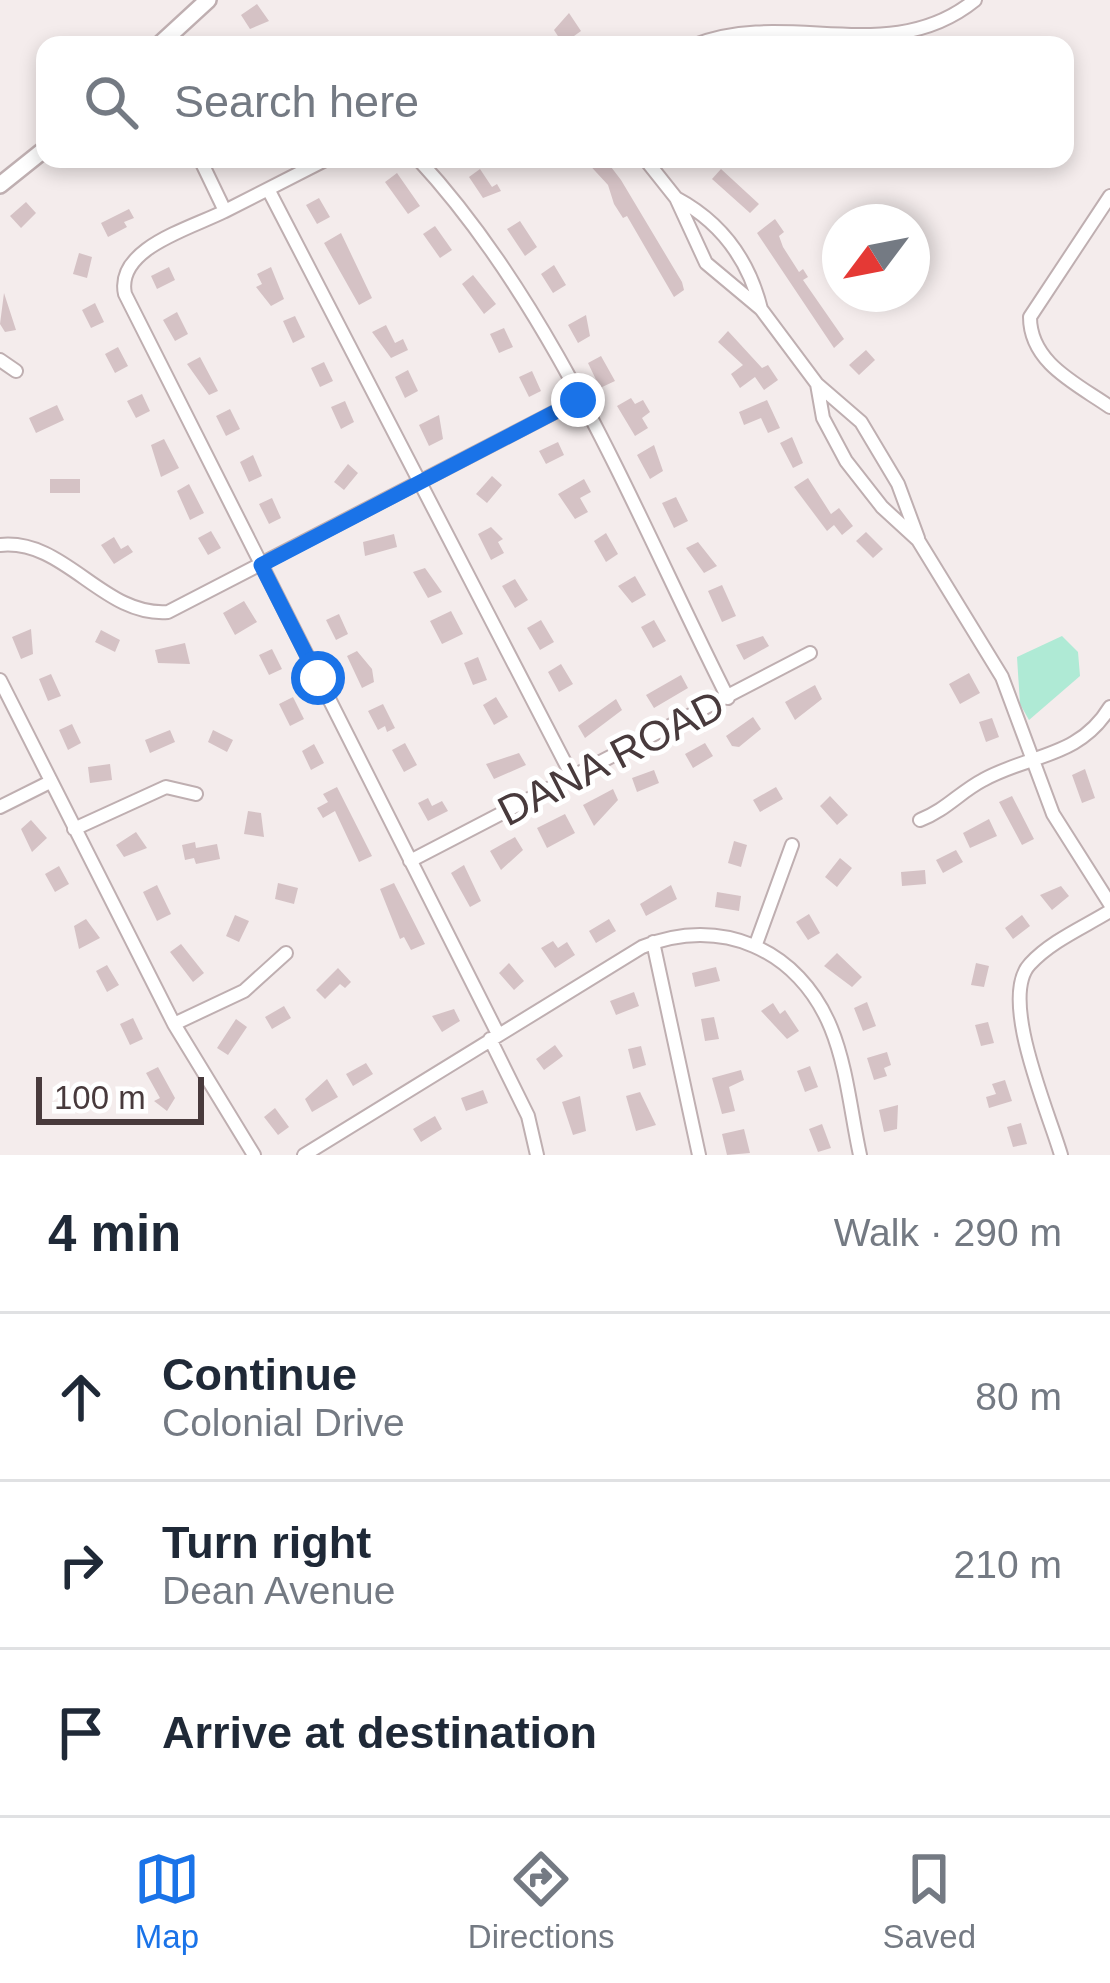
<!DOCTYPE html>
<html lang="en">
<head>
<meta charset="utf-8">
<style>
	body { margin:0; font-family:Arial,sans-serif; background:#f6f6f7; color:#1f2937 }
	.compass { position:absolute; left:822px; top:204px; width:108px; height:108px; border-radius:50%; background:#fff; box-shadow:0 6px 18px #0003; rotate:238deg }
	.scale { position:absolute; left:36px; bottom:30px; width:168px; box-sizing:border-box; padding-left:12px; border:6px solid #483a3c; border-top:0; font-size:33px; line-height:42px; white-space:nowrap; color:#483a3c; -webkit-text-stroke:9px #fff; paint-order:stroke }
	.stop { position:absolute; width:36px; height:36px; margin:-27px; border:9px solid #1a73e8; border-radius:50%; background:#fff }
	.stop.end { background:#1a73e8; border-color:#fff; box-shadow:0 3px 12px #0008 }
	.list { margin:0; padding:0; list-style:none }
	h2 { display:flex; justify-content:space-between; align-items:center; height:156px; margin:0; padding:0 48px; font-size:51px }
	h2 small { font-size:39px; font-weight:400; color:#747a83 }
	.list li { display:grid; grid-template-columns:78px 1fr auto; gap:36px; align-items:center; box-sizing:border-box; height:168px; padding:0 48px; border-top:3px solid #e0e1e3 }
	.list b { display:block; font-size:45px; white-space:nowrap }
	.list p { margin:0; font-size:39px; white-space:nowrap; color:#747a83 }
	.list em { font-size:39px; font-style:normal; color:#747a83 }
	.icon { flex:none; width:66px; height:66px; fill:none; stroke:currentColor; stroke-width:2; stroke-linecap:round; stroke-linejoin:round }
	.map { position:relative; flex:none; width:1110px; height:1155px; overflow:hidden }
	.search { position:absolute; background:#fff; box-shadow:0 6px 18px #0003; left:36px; right:36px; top:36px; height:132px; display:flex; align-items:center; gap:30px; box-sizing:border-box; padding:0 42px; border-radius:24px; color:#747a83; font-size:45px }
	.sheet { height:660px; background:#fff }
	nav { display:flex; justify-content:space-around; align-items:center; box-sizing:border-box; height:168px; border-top:3px solid #e0e1e3; background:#fff; font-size:33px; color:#747a83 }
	nav a { display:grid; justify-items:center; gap:6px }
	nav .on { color:#1a73e8 }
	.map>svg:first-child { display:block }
</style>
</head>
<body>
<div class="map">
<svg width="1110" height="1155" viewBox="0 0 1110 1155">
	<rect width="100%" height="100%" fill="#f4ecec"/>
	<!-- water -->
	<path fill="#afead5" d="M1062,636L1078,652L1080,676L1029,720L1020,704L1017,657Z"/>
	<!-- building -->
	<path fill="#d5c2c5" d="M257,4L269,21L250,29L241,15Z
		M569,13L581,31L563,44L554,30Z
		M584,159H605L621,180L682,282L684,290L674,297L627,216L623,218L614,204L608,185Z
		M480,169L492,187L497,184L501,191L483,198L469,177Z
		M721,169L759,204L750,213L712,179Z
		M397,173L420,206L408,214L385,182Z
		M319,198L330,217L317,224L306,205Z
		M26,202L36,213L21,228L10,216Z
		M129,209L134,218L124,222L127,227L108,237L101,223Z
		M775,219L784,232L779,236L783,247L799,272L803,269L808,277L803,280L844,339L834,348L757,233Z
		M520,221L537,247L525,256L507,229Z
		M435,226L452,250L440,258L423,234Z
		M341,233L372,298L359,305L324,243Z
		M79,253L92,257L87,278L73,274Z
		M554,265L566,285L553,293L541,274Z
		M169,267L175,280L157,289L151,276Z
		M271,267L284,299L271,306L256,287L262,284L257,274Z
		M473,275L496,304L484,314L462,284Z
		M4,293L16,330L5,332L0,324Z
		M95,303L104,322L91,328L82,310Z
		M177,312L188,334L175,341L163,320Z
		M586,315L590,336L578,343L568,325Z
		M295,316L305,337L293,343L283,321Z
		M386,325L395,343L403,339L408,350L391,358L372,332Z
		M504,328L513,347L499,353L490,334Z
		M728,331L762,368L768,365L778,380L764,390L755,377L740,388L731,374L743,365L718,342Z
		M118,347L128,366L115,373L105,354Z
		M866,350L875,360L859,375L849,365Z
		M601,356L615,381L600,388L588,363Z
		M200,357L218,391L209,395L187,364Z
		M324,362L333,381L320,387L311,368Z
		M408,370L418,391L405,398L395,377Z
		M532,371L541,391L529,397L519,377Z
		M142,394L150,411L136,418L127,401Z
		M631,398L635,404L643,400L650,412L642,418L648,428L635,436L617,406Z
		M767,400L780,428L768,433L761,418L744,425L739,412Z
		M345,401L354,422L341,429L331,407Z
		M57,405L64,420L36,433L29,418Z
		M230,409L240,429L226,436L216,416Z
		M439,415L443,439L429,446L419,425Z
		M792,437L803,463L793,468L780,443Z
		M164,439L179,468L161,477L151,445Z
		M558,442L564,455L546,464L539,451Z
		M654,445L663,471L650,479L637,455Z
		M253,455L262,476L249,482L240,462Z
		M348,464L358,473L344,490L334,482Z
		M492,476L502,485L487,503L476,494Z
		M808,478L831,514L839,508L853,526L842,535L834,525L827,531L794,487Z
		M50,479H80V493H50Z
		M584,479L591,492L580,498L588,512L575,519L558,494Z
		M189,484L204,513L190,520L177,491Z
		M676,497L688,521L674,528L662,503Z
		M272,498L281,518L269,524L259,504Z
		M491,527L503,539L498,542L504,553L491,560L478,534Z
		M211,531L221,548L208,555L198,538Z
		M866,532L883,549L873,558L856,541Z
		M606,533L618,554L606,562L594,541Z
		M394,534L397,547L365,556L363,542Z
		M114,537L121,549L128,545L133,552L114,564L101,545Z
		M698,542L717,566L704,573L686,548Z
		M425,568L442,592L428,598L413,572Z
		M635,576L646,595L632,603L618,586Z
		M515,579L528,600L515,608L502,586Z
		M722,585L736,616L722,622L708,591Z
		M244,601L257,622L235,635L223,613Z
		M451,611L463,634L442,644L430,621Z
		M339,614L348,634L336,640L326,620Z
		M541,620L554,642L540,650L527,628Z
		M654,620L666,641L653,648L641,627Z
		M31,629L33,654L21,659L12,637Z
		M101,630L120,640L115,652L95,642Z
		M763,636L769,646L744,660L736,645Z
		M185,643L190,664L158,663L155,650Z
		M272,649L282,669L269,675L259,655Z
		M357,651L372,669L374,682L362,688L347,656Z
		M478,657L487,680L473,685L464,663Z
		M561,664L573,684L559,692L548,672Z
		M969,673L980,693L960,704L949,684Z
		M51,674L61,696L48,701L39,679Z
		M681,675L688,688L654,708L646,695Z
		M815,685L822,699L795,720L785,702Z
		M293,697L304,719L290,726L279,704Z
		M496,697L508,717L494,725L483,705Z
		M616,699L622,710L585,738L578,726Z
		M383,704L395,728L387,732L385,726L378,730L368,711Z
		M753,717L761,729L739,747L732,746L726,736Z
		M992,718L999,737L986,742L979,722Z
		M72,724L81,743L68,750L59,730Z
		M170,730L175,742L150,753L145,740Z
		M213,730L233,740L227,752L208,742Z
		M405,743L417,765L404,772L392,750Z
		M705,743L713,756L693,768L685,754Z
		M314,744L324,763L311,770L302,751Z
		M519,753L526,765L494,779L486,764Z
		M110,764L112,780L90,783L88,767Z
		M1085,769L1095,798L1082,803L1072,775Z
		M654,770L659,783L637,792L632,778Z
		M337,787L372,856L359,862L335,811L323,818L317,808L328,802L323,794Z
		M776,787L783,799L760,812L753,800Z
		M613,789L618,800L594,826L583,805Z
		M830,796L848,815L837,825L820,806Z
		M1012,796L1034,839L1022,845L999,802Z
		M428,798L432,806L442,801L448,811L428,821L418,803Z
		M248,811L261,813L264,837L244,834Z
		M565,814L575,833L547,848L537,828Z
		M989,819L997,836L970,848L963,833Z
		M31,820L47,838L32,852L21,829Z
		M136,832L147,848L124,857L116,845Z
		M515,837L523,850L501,870L490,851Z
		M734,841L747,845L741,867L728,863Z
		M195,842L196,848L217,844L220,859L196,864L194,858L185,860L182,845Z
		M956,850L963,862L943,873L936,860Z
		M840,858L852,868L837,887L825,877Z
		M464,865L481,901L470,907L451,873Z
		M59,866L69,884L55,892L45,874Z
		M925,870L926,884L902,886L901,872Z
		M278,883L298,888L294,904L275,899Z
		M394,883L425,944L411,950L404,937L400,939L380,889Z
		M157,885L171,914L157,921L143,892Z
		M671,885L677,899L646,916L640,904Z
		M1061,886L1069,896L1052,910L1040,895Z
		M717,892L741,896L739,911L715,907Z
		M809,914L820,933L808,940L796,922Z
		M235,915L249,921L239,942L226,936Z
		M1022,915L1030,926L1013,939L1005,928Z
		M86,919L100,938L79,949L74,926Z
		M609,919L616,931L596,943L589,931Z
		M553,941L558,948L567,942L575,955L555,968L541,948Z
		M181,944L204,973L193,982L170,952Z
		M837,953L862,977L852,987L824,966Z
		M509,963L524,981L514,990L499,973Z
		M976,963L989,966L984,987L971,985Z
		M107,965L119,985L107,992L96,971Z
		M716,967L720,981L695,987L692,973Z
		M338,968L351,982L345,988L340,984L325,999L316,990Z
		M634,992L639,1006L616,1015L610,1001Z
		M867,1002L876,1026L863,1031L854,1008Z
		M773,1003L780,1014L785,1010L799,1031L787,1039L761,1011Z
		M284,1006L291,1018L272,1029L265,1017Z
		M454,1009L460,1021L442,1032L432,1016Z
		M714,1017L719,1039L705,1041L701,1019Z
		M133,1018L143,1039L130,1045L120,1024Z
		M236,1019L247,1027L228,1055L217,1048Z
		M988,1022L994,1043L981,1046L975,1025Z
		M555,1045L563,1056L544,1070L536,1059Z
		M641,1046L646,1065L633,1069L628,1049Z
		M887,1052L891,1065L884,1068L887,1076L874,1080L867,1058Z
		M366,1063L373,1074L353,1086L346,1074Z
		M810,1066L818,1087L805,1092L797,1071Z
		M158,1067L175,1098L167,1111L154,1101L160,1098L146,1073Z
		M741,1070L744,1080L729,1087L735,1111L722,1114L712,1078Z
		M327,1079L338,1097L312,1112L305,1099Z
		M1005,1080L1012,1101L989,1108L986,1097L996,1094L992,1084Z
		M483,1090L488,1103L466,1111L461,1098Z
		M640,1092L656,1125L636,1131L626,1096Z
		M580,1096L586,1131L573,1135L562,1102Z
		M898,1105L897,1129L884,1132L879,1110Z
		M275,1108L289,1127L278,1135L264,1117Z
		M435,1116L442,1129L421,1142L413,1129Z
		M1021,1123L1027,1144L1013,1147L1007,1127Z
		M822,1124L831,1148L818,1152L809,1129Z
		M744,1129L750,1153L727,1155L722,1134Z"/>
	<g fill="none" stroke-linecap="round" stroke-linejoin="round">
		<defs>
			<path id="minor" d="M695,45C788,8 890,69 975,0
				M200,159L225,211C192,228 115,248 125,294L498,1034
				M418,159C556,308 637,518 728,698
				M645,159L676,198L706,263L761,309L817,384L861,422L898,484L918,538
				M268,189L573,778
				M1110,196L1030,317C1030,363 1077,384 1110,407
				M676,198C721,222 749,261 761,309
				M225,211L327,159
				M0,360L16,371
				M817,384L823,418L846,461L882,507L918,540L1002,677L1053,814L1110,904
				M0,545C65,538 103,617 168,612L578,400
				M0,680L174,1024L254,1155
				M0,807L50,782
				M920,820C946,810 960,792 983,780C1030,754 1079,758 1110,707
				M74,829L166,787L196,794
				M410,861L810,653
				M653,942L699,1155
				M756,944L792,845
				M174,1024L244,991L286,953
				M490,1039L528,1116L537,1155
				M304,1155L642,947C720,915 799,949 831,1028C847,1067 851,1114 860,1155
				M1061,1155C1049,1113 998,998 1030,964C1051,941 1084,927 1110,911"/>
			<path id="tertiary" d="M159,45L208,0
				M0,185L45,149"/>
		</defs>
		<!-- minor casing -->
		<use href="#minor" stroke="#bfafb1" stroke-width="16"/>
		<!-- tertiary casing -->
		<use href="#tertiary" stroke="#bfafb1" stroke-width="20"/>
		<!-- minor -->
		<use href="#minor" stroke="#fff" stroke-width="12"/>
		<!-- tertiary -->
		<use href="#tertiary" stroke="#fff" stroke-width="15"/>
	</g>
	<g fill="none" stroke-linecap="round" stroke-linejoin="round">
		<!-- route -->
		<path stroke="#1a73e8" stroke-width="15" d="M318,678L261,565L578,400"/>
	</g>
	<g text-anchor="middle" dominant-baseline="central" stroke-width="10" stroke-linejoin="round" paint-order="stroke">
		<!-- street labels -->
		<g font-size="42" fill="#483a3c" stroke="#fff">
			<text transform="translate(611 758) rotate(-27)">DANA ROAD</text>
		</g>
	</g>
</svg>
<svg class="compass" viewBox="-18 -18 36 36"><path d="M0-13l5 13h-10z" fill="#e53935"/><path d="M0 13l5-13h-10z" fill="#747a83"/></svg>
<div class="scale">100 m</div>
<div class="stop" style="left:318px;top:678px"></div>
<div class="stop end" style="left:578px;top:400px"></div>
<div class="search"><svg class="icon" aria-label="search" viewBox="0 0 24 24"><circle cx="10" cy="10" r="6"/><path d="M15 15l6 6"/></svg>Search here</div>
</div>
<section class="sheet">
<h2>4 min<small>Walk · 290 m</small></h2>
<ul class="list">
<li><svg class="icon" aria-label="ahead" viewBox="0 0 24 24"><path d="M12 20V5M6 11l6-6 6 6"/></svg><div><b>Continue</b><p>Colonial Drive</p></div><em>80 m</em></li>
<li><svg class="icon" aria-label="right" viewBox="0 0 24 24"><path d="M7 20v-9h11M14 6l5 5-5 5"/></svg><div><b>Turn right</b><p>Dean Avenue</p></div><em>210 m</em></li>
<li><svg class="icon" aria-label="arrive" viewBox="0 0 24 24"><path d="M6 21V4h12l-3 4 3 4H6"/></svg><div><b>Arrive at destination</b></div></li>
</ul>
</section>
<nav>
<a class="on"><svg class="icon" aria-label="map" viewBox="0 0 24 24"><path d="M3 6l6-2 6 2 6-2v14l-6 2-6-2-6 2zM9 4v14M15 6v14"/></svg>Map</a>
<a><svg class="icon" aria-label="directions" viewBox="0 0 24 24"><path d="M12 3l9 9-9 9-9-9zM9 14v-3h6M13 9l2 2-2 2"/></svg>Directions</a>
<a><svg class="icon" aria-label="saved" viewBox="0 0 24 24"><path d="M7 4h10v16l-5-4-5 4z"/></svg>Saved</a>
</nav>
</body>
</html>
